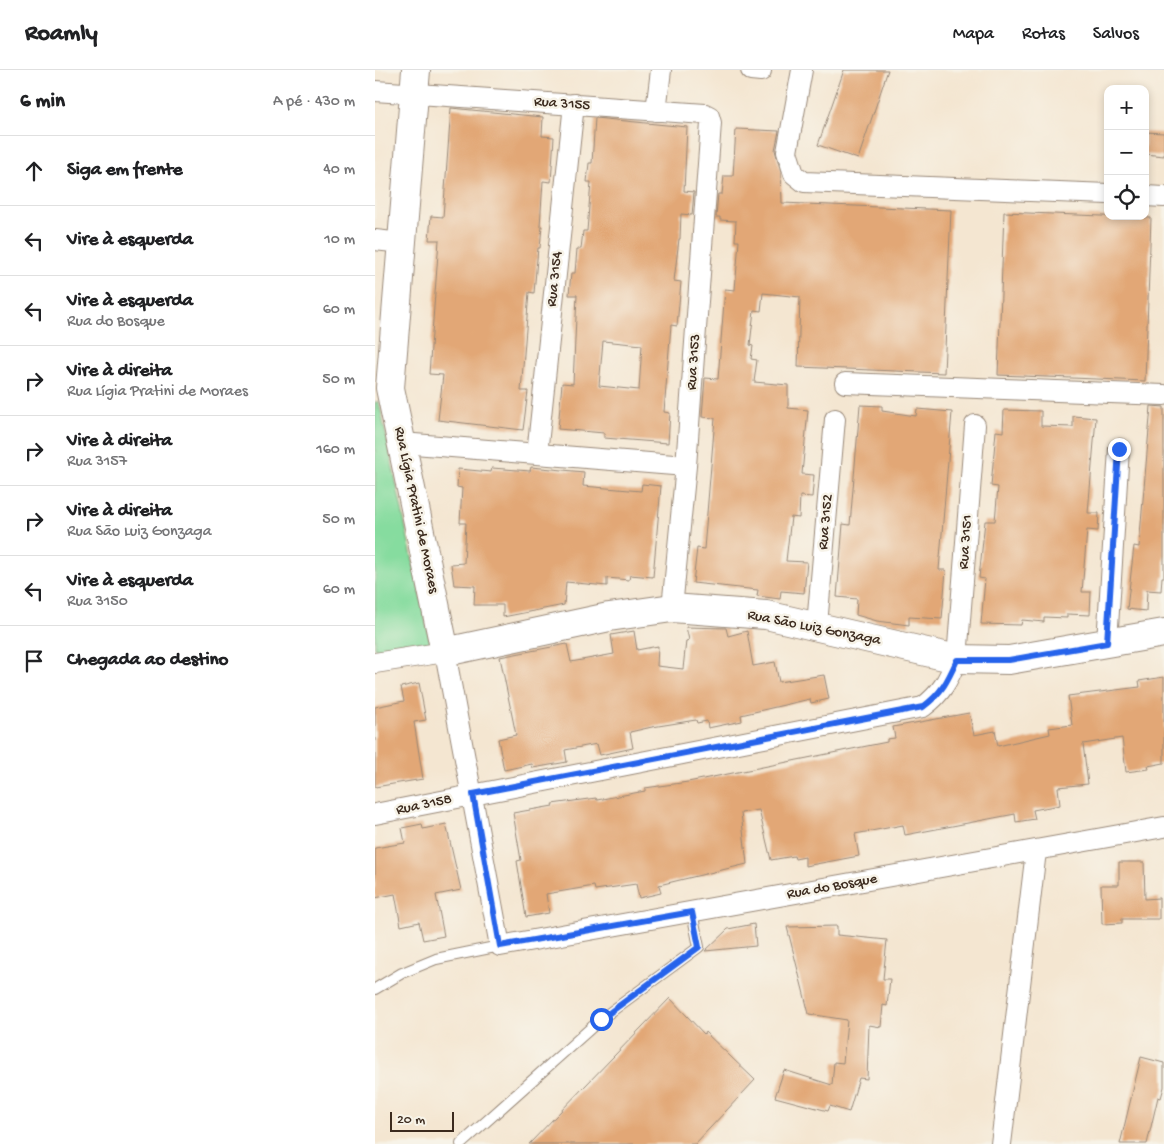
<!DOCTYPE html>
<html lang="pt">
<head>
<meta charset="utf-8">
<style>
	body { margin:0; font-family:"Gochi Hand",sans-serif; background:#f6f6f6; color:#202124 }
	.controls { position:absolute; right:15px; top:15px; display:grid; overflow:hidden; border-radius:10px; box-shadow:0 2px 8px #0003 }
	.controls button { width:45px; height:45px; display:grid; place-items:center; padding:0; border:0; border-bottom:1px solid #e0e0e0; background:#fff; color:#202124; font:25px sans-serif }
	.scale { position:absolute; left:15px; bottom:12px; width:64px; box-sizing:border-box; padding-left:5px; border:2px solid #3b2a1e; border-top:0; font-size:14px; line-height:18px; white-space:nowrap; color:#3b2a1e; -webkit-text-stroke:4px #f7f3e8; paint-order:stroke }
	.stop { position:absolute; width:15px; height:15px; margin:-11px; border:4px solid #2563eb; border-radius:50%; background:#fff }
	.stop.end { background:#2563eb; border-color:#fff; box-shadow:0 1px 5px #0008 }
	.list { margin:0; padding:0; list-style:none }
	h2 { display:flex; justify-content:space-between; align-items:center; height:65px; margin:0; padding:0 20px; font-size:21px }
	h2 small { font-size:16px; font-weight:400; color:#757577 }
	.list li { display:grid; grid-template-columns:32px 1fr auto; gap:15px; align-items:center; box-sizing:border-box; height:70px; padding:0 20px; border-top:1px solid #e0e0e0 }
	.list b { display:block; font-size:19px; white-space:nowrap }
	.list p { margin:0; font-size:16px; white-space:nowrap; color:#757577 }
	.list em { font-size:16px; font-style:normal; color:#757577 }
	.icon { flex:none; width:28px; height:28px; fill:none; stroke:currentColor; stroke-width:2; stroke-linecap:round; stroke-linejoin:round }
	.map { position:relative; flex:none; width:789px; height:1074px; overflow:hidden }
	header { display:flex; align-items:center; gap:30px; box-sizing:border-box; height:70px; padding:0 25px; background:#fff; border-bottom:1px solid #e0e0e0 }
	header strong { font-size:24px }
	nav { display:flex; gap:28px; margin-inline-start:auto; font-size:18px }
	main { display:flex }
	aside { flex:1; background:#fff }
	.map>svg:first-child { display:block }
</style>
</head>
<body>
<header>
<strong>Roamly</strong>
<nav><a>Mapa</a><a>Rotas</a><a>Salvos</a></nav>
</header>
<main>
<aside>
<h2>6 min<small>A pé · 430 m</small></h2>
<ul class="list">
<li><svg class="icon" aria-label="ahead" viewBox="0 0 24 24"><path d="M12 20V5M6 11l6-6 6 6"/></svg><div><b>Siga em frente</b></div><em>40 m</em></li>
<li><svg class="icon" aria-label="left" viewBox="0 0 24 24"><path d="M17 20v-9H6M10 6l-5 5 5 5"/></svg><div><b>Vire à esquerda</b></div><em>10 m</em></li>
<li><svg class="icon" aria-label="left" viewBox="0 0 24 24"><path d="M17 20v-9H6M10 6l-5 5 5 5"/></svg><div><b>Vire à esquerda</b><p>Rua do Bosque</p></div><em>60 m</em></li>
<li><svg class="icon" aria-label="right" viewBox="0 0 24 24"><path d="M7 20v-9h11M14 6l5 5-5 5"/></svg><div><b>Vire à direita</b><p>Rua Lígia Pratini de Moraes</p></div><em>50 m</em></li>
<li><svg class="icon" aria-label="right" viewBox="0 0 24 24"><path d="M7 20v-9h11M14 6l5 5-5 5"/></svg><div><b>Vire à direita</b><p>Rua 3157</p></div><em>160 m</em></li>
<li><svg class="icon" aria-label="right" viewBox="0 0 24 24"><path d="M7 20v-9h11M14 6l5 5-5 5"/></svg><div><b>Vire à direita</b><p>Rua São Luiz Gonzaga</p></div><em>50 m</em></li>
<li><svg class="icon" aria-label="left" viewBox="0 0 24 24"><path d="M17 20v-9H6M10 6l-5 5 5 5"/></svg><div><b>Vire à esquerda</b><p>Rua 3150</p></div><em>60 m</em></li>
<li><svg class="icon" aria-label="arrive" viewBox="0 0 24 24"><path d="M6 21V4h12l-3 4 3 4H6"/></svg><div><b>Chegada ao destino</b></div></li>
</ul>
</aside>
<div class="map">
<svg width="789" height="1074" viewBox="0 0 789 1074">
	<rect width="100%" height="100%" fill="#f7f3e8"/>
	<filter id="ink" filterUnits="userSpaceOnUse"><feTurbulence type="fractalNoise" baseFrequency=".02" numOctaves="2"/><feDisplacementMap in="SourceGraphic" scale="10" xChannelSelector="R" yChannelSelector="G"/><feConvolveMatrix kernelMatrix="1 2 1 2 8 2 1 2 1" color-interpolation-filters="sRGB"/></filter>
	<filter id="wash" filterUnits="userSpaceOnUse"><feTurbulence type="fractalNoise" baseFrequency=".0096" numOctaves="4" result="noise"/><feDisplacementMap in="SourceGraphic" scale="20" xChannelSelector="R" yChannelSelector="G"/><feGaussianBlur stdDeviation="1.12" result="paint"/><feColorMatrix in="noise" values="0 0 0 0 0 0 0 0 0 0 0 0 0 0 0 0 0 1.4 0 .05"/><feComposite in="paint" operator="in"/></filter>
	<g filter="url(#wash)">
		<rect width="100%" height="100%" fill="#f4e6d1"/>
		<!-- green -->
		<path fill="#86dc9f" stroke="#60835e" d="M0,332H4L56,576L10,586L0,578Z"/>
		<g id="blocks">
			<!-- building -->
			<path fill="#e2a776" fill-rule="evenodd" d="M469,0H513L483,89L443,75Z
				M76,38L168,47L167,66L179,67L176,112L168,111L165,156H167L165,178H163L159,223L154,222L146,321H153L148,360L63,350L68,305L54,304L64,170H54L56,146L68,147Z
				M220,48L312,57L309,121L319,122L317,145L306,144L305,169H304L299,211L306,212L302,256L296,255L289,342L295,343L293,373L229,368V363L183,359L187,313L198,314L202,225H194L196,203H200L202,179H206L208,161H212L216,112H212L214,93H217ZM228,271L267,275L264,320L224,316Z
				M361,59L404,61L400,80L406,102L407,133L576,140L569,303L423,297L425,227L388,223L386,241L379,240L375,275L378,276L376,289L382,290L379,312L413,315V338L433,340L427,404L439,405L437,427L425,426L424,448L416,447L411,491L432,492L429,523L406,521L405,529L382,526L383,520L318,513L322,478L329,479L340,348L327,347L330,308L343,309L350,219L360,220L364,171H360L361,151L345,150V147H341L343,124H347L349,106H358Z
				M770,62L789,63V86L770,84Z
				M629,142L776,148L770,311L623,305Z
				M485,335L507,336V341L541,346L542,339L577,342L564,500H571L567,549L534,547V555L502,551L481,545L482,529L462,527L468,454L475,455Z
				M776,336L789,337V507H787L786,521L772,520L771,541L752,539L759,476L764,477Z
				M629,340L666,341V356L698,357V346L721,348L713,443H724L723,461L712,460L707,522H716L715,545L692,544V548L669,547V552L647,550L646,555L606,554L610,509L604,508L610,451H620L623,417L616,416L621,361L628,362Z
				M156,397L209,402L208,416L266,421L267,414L286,416L278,507L255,505L254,510L232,508V516L191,512L189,535L128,547V535H99L100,516L79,515L76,494L89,493L91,453H85L87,418L82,417L83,399L116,402L117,398L155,401Z
				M311,557L351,558L353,566L372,561L378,596L400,592L404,612L449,605L454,629L436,633L435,629L366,645L367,651L333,658L332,651L322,653L321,650L277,657L255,662L258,678L225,685L222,674L190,680L192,692L158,698L157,694L129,700L123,669L141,665L125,587L192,574L196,592L239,584L236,565L259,561L262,580L283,576L282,596L308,599L311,571L314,570Z
				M789,607V693L773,696L774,699L751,702L747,668L708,674L713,714L683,717L685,735L658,740L660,749L641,752L640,744L530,765L528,755L480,764L484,786L430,796V787L420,789L419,786L396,790L384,740L366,743L372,794L284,815L286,823L264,828L261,814L220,820L219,816L171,824L174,843L151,847L142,791L146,790L138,743L178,736L177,734L221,728L222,730L270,721V718L313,712L512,672V669L520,668L518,657L594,643L599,665L620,661L623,676L675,664L674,658L697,655L693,626L765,617L764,611Z
				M44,613L51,650L39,652L48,709L0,717V637L29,631L26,617Z
				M47,754L48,759L71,754L86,820L61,825L69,866L48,870L44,852L26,856L20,824L0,828V778L30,773L27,758Z
				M744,792H769L770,829L784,828V849H747V853L727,854L726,815H744Z
				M379,854L381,876L330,881L353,859Z
				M462,856V865L512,870L508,909H515L512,936L508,935L506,957L494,955L492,1009L484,1008L474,1042L455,1036L453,1041L400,1027L409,1000L457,1015L459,992L468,993L472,950L434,944L412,857Z
				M295,928L329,964L330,962L380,1010L320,1074H154Z
				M766,987L789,993V1017L786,1028L783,1027L772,1074H745Z"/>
		</g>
	</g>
	<g filter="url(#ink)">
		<use href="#blocks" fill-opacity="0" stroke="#988878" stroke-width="1"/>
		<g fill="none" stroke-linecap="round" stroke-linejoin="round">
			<defs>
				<path id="lane" d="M0,919L27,903L61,889L125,876
					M86,1074L226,949L324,877L317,842"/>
				<path id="street" d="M376,0L386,1
					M427,0L412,82L419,104L429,112L733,124
					M0,21L330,44L334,46L336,53L311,396L297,538
					M281,41L286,0
					M770,126L789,127
					M0,170L27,173
					M470,313L789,325
					M27,373L311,396
					M162,384L199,34
					M442,555L460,349
					M732,573L744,379
					M0,593L70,582L125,876L789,757
					M0,744L548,637C567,623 573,610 582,589L600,355
					M626,1074L661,781"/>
				<path id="secondary" d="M41,0L15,318L70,582L234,547L297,538L391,545L582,589L634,590L789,563"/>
			</defs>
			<!-- lane casing -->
			<use href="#lane" stroke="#988878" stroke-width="12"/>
			<!-- street casing -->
			<use href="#street" stroke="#988878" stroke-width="22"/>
			<!-- secondary casing -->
			<use href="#secondary" stroke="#988878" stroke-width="30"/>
			<!-- lane -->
			<use href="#lane" stroke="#fff" stroke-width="10"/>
			<!-- street -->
			<use href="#street" stroke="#fff" stroke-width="20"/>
			<!-- secondary -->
			<use href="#secondary" stroke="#fff" stroke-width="28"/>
		</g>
	</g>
	<g fill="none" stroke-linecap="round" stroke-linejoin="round" filter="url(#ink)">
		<!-- route -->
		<path stroke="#2563eb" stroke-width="6" d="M226,949L324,877L317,842L125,876L98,724L548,637C567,623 573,610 582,590H634L732,573L744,379"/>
	</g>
	<g text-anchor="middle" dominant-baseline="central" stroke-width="5" stroke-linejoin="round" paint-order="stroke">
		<!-- street labels -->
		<g font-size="15" fill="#3b2a1e" stroke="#f7f3e8">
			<text transform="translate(187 34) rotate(4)">Rua 3155</text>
			<text transform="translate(180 209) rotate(-84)">Rua 3154</text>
			<text transform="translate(319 292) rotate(-86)">Rua 3153</text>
			<text transform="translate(41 440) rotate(78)">Rua Lígia Pratini de Moraes</text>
			<text transform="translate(451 452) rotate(-85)">Rua 3152</text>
			<text transform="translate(591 472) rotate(-86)">Rua 3151</text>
			<text transform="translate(439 558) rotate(11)">Rua São Luiz Gonzaga</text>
			<text transform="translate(49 735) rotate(-12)">Rua 3158</text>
			<text transform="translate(457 817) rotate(-10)">Rua do Bosque</text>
		</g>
	</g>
</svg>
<div class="controls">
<button>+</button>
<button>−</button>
<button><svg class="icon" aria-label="locate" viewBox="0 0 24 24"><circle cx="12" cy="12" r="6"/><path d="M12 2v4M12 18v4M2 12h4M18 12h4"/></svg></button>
</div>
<div class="scale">20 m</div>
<div class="stop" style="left:226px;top:949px"></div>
<div class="stop end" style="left:744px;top:379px"></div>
</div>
</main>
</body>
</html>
